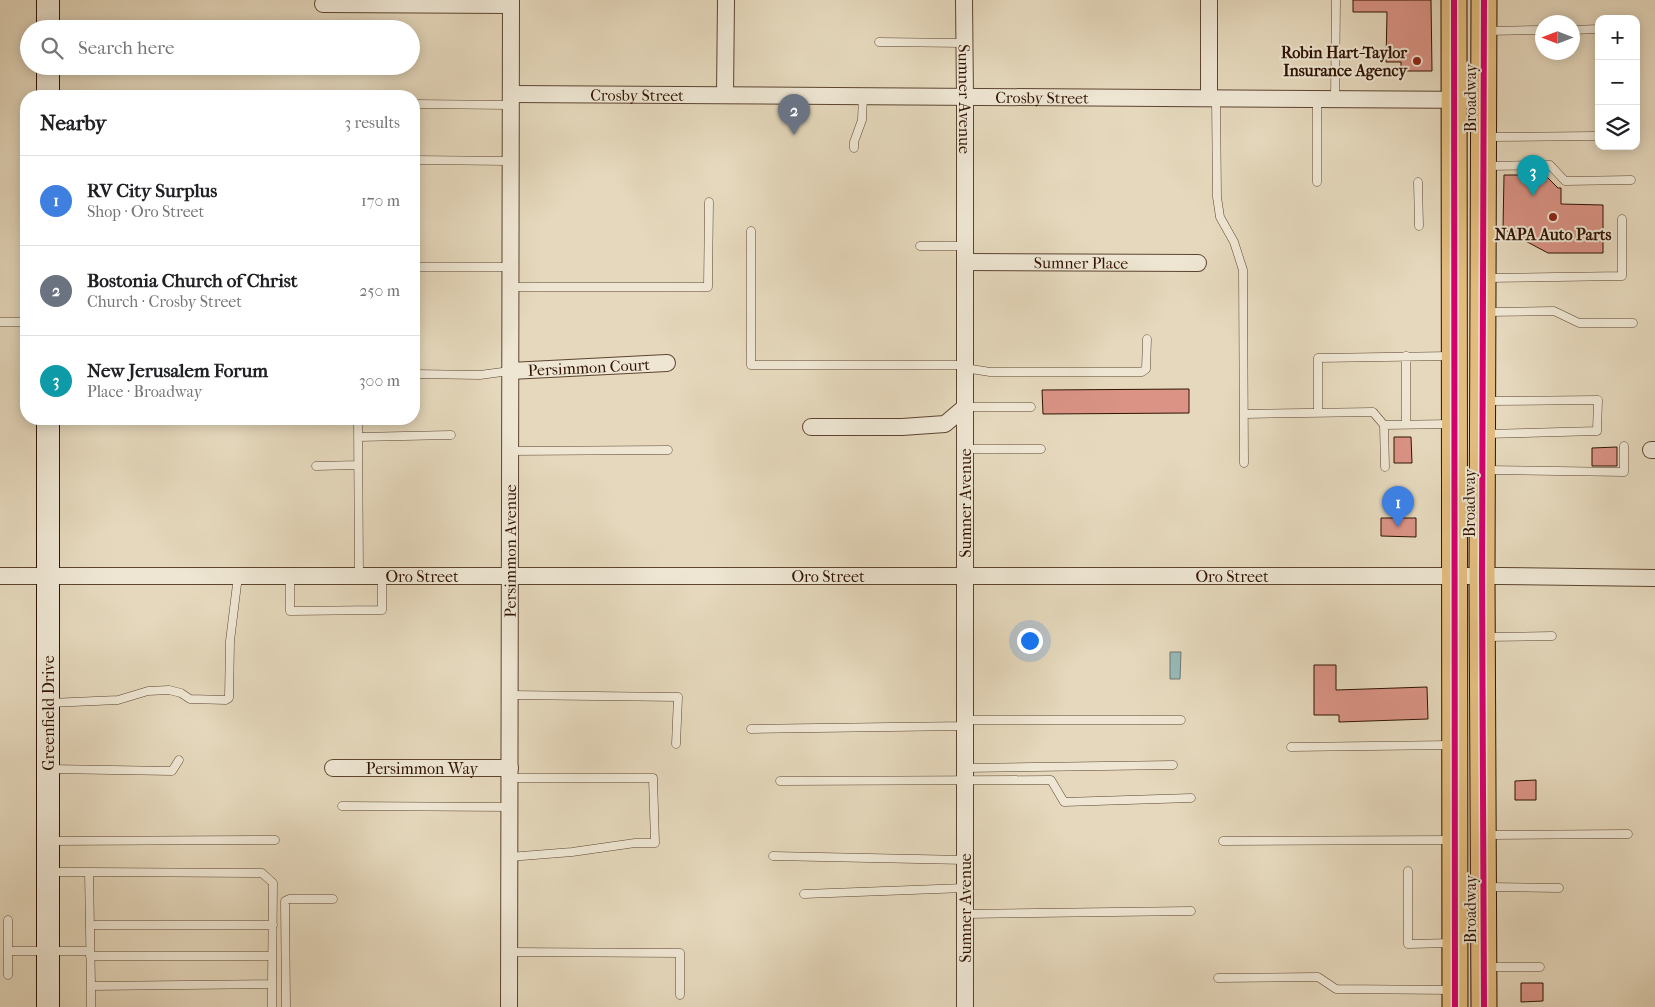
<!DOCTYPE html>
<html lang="en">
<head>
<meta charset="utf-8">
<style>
	body { margin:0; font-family:"IM FELL French Canon",serif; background:#f2f2f2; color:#202124 }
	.controls { position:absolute; right:15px; top:15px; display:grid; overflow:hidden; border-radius:10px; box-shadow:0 2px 12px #0003 }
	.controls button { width:45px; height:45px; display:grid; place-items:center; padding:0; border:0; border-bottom:1px solid #e0e0e0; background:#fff; color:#202124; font:25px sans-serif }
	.compass { position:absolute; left:1535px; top:15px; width:45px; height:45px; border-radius:50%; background:#fff; box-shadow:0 2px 12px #0003; rotate:270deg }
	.you { position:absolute; left:1029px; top:640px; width:18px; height:18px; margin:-12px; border:4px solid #fff; border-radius:50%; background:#1a73e8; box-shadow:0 0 0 8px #1a73e833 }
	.badge { display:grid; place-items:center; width:32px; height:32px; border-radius:50%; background:#0b8043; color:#fff; font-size:16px; font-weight:700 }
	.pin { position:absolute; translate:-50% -41px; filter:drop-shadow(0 1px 2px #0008) }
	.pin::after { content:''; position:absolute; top:26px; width:18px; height:15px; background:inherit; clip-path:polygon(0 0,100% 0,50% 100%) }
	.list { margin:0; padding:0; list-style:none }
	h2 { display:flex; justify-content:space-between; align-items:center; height:65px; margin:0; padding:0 20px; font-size:21px }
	h2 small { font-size:16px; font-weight:400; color:#757577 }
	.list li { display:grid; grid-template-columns:32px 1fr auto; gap:15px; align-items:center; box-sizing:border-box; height:90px; padding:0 20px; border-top:1px solid #e0e0e0 }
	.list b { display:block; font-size:19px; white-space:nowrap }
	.list p { margin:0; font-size:16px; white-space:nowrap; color:#757577 }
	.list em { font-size:16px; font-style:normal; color:#757577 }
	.icon { flex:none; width:28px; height:28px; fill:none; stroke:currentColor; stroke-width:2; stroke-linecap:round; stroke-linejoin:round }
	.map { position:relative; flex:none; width:1655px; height:1007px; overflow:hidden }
	.search { position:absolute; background:#fff; box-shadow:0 2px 12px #0003; left:20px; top:20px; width:400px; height:55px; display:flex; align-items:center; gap:12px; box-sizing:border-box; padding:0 18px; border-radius:28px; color:#757577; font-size:19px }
	.panel { position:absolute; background:#fff; box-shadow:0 2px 12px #0003; left:20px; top:90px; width:400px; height:335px; border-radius:20px }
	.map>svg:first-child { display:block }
</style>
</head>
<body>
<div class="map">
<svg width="1655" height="1007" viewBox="0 0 1655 1007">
	<rect width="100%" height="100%" fill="#e5d8bc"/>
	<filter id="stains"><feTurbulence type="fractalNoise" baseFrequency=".004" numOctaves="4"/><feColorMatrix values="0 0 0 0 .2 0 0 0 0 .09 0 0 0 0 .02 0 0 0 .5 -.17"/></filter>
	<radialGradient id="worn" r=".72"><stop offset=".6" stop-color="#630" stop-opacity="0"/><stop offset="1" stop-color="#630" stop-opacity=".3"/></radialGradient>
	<!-- water -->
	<path fill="#97b9b7" stroke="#6e776f" d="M1170,652H1181L1180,679H1170Z"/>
	<!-- building -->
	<path fill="#da9385" stroke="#301302" d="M1353,0H1431L1432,71H1401V62H1386L1387,12H1353Z
		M1504,175H1545L1558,188H1561V204L1603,205V253H1548L1503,229Z
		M1189,389V413L1043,414L1042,390Z
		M1394,437H1411L1412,463H1394Z
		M1617,447V466H1592V448Z
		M1381,518H1416V537L1381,536Z
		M1314,665H1336V690L1427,687L1428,719L1339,722V715H1314Z
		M1536,780V800H1515V781Z
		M1521,983H1543V1001L1521,1002Z"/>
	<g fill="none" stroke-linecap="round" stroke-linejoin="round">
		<defs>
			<path id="lane" d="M1572,30L1599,29
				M1487,31L1542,30
				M879,42L964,43
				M1216,98L1217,197L1220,217L1234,242L1243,270L1244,463
				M1335,99L1336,0
				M414,104L511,105
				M1486,137L1594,136
				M854,148V142L862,120L863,96
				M414,160L511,161
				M1486,166L1550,165L1565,181L1631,180
				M1317,182V99
				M1418,182L1419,226
				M751,231V365H965
				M920,246H965
				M414,267H510
				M1486,278L1622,276V219
				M510,287H708L709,202
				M1485,312L1554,311L1579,323H1633
				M0,322H26
				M1406,356V424
				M965,368L990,372H1142L1146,369L1147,339
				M414,374L480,375L510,371
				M965,407H1031
				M1318,413V358L1451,356
				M1244,414L1373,412L1384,425
				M358,419L359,576
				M1485,434L1597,431L1598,400L1486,401
				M358,437L451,435
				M965,449H1041
				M510,451L668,450
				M316,466L358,465
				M1385,467L1384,425L1452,424
				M1485,470L1624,472V446
				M290,576V611L382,610V576
				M1484,637L1552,636
				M510,695L678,697L676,744
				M50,703L118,700L148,691L169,690L181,693L190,699L226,700L229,698L230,641L238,576
				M965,720H1181
				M751,729L965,726
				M1291,747L1452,745
				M965,768L1173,765
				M50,769L172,771L179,760
				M780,781L1051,780L1064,802L1191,798
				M342,806L510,807
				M1488,835L1628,834
				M50,841L275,840
				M1223,841L1452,840
				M773,856L965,860
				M509,857L572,852L635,843H655L653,778H510
				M1408,871V944L1452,943
				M51,872H89
				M89,872L262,873L273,883L272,984L91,986Z
				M1488,887L1559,888
				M804,894L965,888
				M965,914L1191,911
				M8,920V951H90
				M90,925H273
				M509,952L680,953V995
				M90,956H272
				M1488,967H1540
				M8,975V951
				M1218,978L1318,977L1336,989L1453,990
				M272,984V1007
				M91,1007V986
				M286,1007L285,901L289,899H333"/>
			<g id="street">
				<path id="s1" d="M964,0L965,97V1007"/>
				<path d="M1209,0V98"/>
				<path d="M323,4L511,5"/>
				<path id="s2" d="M511,94L1484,100"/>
				<path d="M725,95L726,0"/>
				<path id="s3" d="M965,262L1198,263"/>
				<path id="s4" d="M510,371L667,363"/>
				<path d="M811,427H902L945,424L965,407"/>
				<path d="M1651,450H1655"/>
				<path id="s5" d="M0,576H1500L1655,578"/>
				<path id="s6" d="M333,768H510"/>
				<path id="s7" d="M509,1007L511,0"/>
			</g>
			<path id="secondary" d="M48,0V29
				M48,66V96
				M48,419V1007"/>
			<path id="primary" d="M1454,0L1455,1007
				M1484,1007L1482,576L1484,0"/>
		</defs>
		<!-- lane casing -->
		<use href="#lane" stroke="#5d4430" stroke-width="9"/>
		<!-- street casing -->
		<use href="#street" stroke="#5d4430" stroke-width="18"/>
		<!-- secondary casing -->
		<use href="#secondary" stroke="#301302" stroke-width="24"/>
		<!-- primary casing -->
		<use href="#primary" stroke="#301302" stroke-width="27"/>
		<!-- lane -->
		<use href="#lane" stroke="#eee6d3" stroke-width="8"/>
		<!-- street -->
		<use href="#street" stroke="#eee6d3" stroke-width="16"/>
		<!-- secondary -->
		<use href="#secondary" stroke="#eee6d3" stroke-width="22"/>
		<!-- primary -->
		<use href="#primary" stroke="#e2bc7e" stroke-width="25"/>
		<defs>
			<path id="cycleway" d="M1454,0L1455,1007
				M1484,1007L1482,576L1484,0"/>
		</defs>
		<!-- cycleway casing -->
		<use href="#cycleway" stroke="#eee6d3" stroke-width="9"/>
		<!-- cycleway -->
		<use href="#cycleway" stroke="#d6006c" stroke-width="6"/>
	</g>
	<!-- markers -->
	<g fill="#8f2418" stroke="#eee6d3" stroke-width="2">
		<circle cx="1417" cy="61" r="5"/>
		<circle cx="1553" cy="217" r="5"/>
	</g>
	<g text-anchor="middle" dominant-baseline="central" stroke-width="4" stroke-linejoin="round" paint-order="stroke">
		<!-- poi labels -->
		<g font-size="16" font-weight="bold" fill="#301302" stroke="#eee6d3" text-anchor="end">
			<text x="1407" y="52">Robin Hart-Taylor<tspan x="1407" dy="18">Insurance Agency</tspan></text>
			<text x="1553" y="234" text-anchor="middle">NAPA Auto Parts</text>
		</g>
		<!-- street labels -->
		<g font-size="16" fill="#301302" stroke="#eee6d3">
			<text stroke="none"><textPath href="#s2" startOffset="126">Crosby Street</textPath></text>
			<text stroke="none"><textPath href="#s2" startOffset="531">Crosby Street</textPath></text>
			<text transform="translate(1470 98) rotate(-90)">Broadway</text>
			<text stroke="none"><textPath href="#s1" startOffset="99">Sumner Avenue</textPath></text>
			<text stroke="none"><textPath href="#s3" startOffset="116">Sumner Place</textPath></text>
			<text stroke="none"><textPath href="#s4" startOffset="79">Persimmon Court</textPath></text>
			<text transform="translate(965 503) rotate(-90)">Sumner Avenue</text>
			<text transform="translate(1469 503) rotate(-90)">Broadway</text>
			<text stroke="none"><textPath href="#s7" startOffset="456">Persimmon Avenue</textPath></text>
			<text stroke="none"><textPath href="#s5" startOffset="422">Oro Street</textPath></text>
			<text stroke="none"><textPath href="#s5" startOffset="828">Oro Street</textPath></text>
			<text stroke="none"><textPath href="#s5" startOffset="1232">Oro Street</textPath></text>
			<text transform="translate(48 713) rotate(-90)">Greenfield Drive</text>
			<text stroke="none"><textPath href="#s6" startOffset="89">Persimmon Way</textPath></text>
			<text transform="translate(965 908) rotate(-90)">Sumner Avenue</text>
			<text transform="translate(1470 909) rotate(-90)">Broadway</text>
		</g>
	</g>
	<rect width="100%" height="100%" filter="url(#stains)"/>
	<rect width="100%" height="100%" fill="url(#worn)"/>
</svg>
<div class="controls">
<button>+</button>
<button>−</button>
<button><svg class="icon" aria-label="layers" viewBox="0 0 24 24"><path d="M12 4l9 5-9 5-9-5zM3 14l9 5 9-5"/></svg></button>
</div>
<svg class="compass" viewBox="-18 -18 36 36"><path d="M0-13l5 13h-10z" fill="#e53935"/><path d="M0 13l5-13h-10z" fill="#757577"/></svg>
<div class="you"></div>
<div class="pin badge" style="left:1398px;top:527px;background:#3f7fe0">1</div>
<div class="pin badge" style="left:794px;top:135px;background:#6b7280">2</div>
<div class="pin badge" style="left:1533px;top:196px;background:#0f9aa8">3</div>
<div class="search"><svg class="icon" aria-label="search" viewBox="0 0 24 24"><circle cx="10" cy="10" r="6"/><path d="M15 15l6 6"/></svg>Search here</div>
<section class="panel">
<h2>Nearby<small>3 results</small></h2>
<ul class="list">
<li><span class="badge" style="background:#3f7fe0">1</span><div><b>RV City Surplus</b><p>Shop · Oro Street</p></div><em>170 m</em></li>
<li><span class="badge" style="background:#6b7280">2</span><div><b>Bostonia Church of Christ</b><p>Church · Crosby Street</p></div><em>250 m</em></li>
<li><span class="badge" style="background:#0f9aa8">3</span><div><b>New Jerusalem Forum</b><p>Place · Broadway</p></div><em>300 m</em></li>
</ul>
</section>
</div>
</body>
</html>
